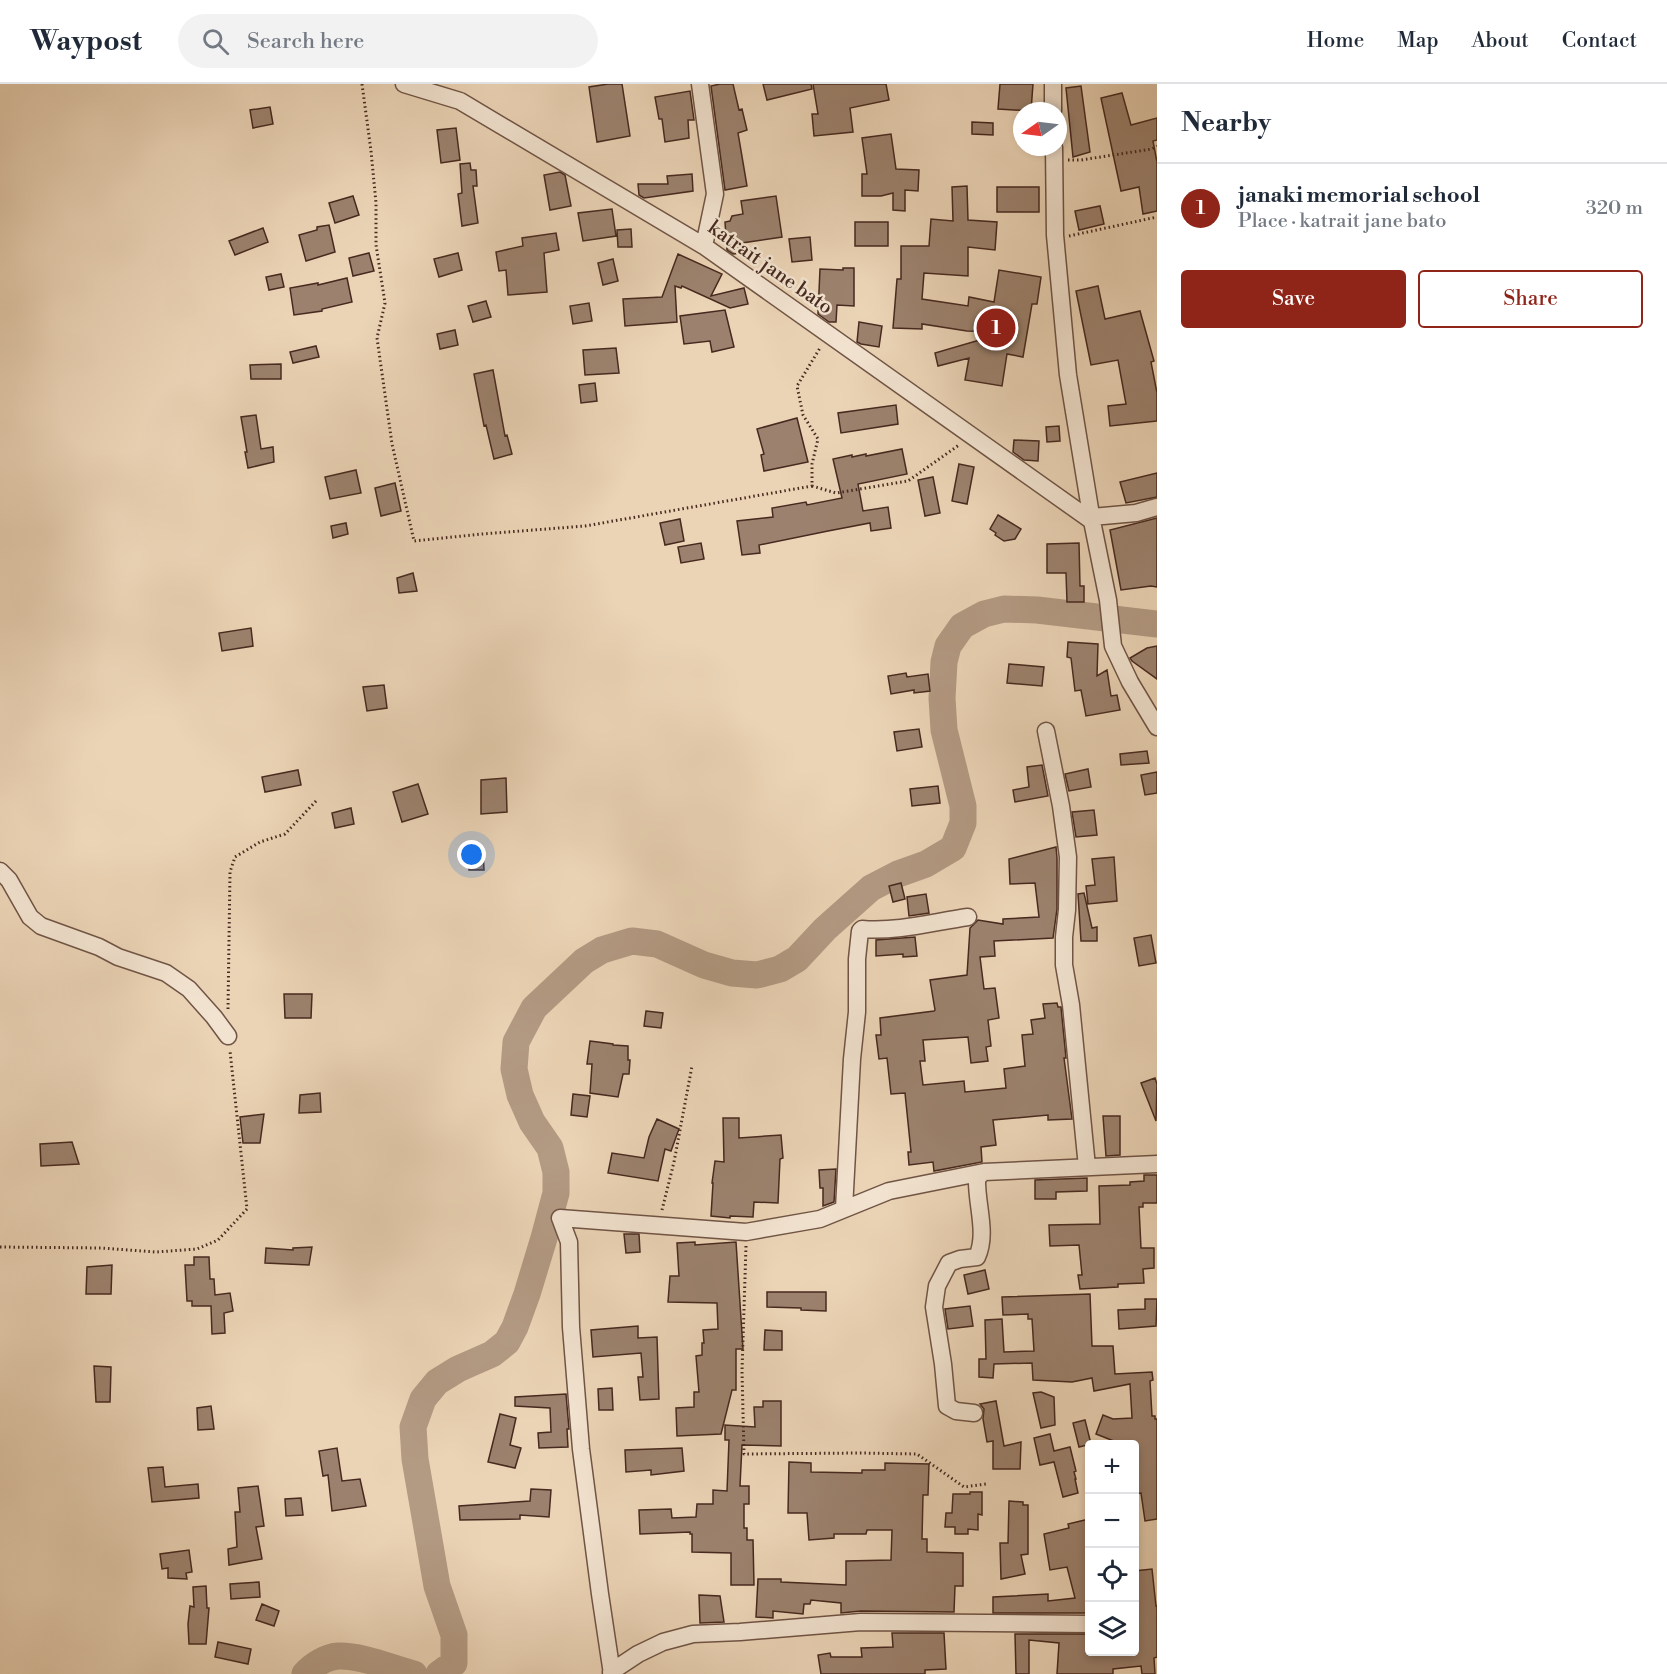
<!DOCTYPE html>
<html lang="en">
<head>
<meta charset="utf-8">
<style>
	body { margin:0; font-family:"Libre Bodoni",serif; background:#f2f2f3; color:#1f2937 }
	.controls { position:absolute; right:18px; bottom:18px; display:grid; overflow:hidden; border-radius:6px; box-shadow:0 3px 9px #0003 }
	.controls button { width:54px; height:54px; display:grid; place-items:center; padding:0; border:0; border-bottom:2px solid #e0e1e3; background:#fff; color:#1f2937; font:30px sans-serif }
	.compass { position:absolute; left:1013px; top:18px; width:54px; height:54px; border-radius:50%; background:#fff; box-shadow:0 3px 9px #0003; rotate:256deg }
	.you { position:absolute; left:472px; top:771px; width:21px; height:21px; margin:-15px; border:4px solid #fff; border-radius:50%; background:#1a73e8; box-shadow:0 0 0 9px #1a73e833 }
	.badge { display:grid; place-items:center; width:39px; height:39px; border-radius:50%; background:#8f2418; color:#fff; font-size:20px; font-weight:700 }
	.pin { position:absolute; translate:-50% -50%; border:3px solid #fff; box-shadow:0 2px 6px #0006 }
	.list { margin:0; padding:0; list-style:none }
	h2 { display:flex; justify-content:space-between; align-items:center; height:78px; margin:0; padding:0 24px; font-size:26px }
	h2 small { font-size:20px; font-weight:400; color:#747a83 }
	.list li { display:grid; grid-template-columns:39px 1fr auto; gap:18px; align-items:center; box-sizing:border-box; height:90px; padding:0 24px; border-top:2px solid #e0e1e3 }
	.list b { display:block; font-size:22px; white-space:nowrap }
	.list p { margin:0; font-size:20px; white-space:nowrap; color:#747a83 }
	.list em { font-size:20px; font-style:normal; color:#747a83 }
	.actions { display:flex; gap:12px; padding:18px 24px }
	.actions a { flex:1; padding:14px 0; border:2px solid #8f2418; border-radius:6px; text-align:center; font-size:21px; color:#8f2418 }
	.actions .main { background:#8f2418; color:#fff }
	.icon { flex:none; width:33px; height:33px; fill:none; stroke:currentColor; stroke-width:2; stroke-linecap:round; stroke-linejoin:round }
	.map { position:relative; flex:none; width:1157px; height:1590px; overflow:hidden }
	header { display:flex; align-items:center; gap:36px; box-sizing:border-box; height:84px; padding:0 30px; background:#fff; border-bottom:2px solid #e0e1e3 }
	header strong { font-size:28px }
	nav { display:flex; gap:33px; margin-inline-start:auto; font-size:21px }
	.search { width:420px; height:54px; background:#f2f2f3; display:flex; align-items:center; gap:15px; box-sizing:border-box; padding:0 21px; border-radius:33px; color:#747a83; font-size:22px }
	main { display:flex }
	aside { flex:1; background:#fff }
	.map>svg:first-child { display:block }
</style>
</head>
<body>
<header>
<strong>Waypost</strong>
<div class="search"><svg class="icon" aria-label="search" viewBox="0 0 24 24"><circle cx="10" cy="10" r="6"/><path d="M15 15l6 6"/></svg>Search here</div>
<nav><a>Home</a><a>Map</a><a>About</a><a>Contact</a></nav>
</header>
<main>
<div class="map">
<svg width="1157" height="1590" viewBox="0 0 1157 1590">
	<rect width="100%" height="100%" fill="#ebd4b6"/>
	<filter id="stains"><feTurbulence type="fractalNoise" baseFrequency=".00333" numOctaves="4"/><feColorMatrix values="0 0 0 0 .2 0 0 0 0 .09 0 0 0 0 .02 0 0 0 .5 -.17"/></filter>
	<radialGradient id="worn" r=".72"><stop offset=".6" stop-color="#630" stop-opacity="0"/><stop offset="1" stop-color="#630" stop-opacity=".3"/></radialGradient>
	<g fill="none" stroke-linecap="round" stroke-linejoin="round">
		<!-- river -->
		<path stroke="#b39a83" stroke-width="27" d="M305,1590C313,1581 326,1573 338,1572C361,1571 391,1584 414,1590
			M439,1590L454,1579V1551L437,1502L415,1375L413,1343L423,1315L437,1298L458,1285L492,1270L507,1258L515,1243L527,1210L544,1154L556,1109V1088L550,1064L532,1038L520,1011L514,985L516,958L534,924L584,877L602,866L632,857L657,860L704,881L732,889L757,891L780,885L797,875L825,845L871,804L898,790L926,780L953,764L963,739V722L944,646L942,614L944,578L948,562L962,542L984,530L1004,525L1037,526L1157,540"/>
	</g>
	<!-- building -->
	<path fill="#9c826e" stroke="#47291f" stroke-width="1.5" d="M608,0H622L630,52L597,58L589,3Z
		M720,0H733L739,26L742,25L747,46L738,49L747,102L725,106L711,2Z
		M763,0H811L812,5L767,16Z
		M813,0H886L889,16L850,24L853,48L814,52L812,30H818Z
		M1000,0H1033L1031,27L998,25Z
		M1081,2L1090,68L1073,73L1066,4Z
		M690,7L694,36H688L689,54L665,58L662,35H659L655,13Z
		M1122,9L1131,41L1157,34V56L1153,57L1157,78V127L1143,130L1139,103L1121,107L1101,14Z
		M270,23L273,40L253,44L250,26Z
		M972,38L993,39V51L972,50Z
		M456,44L460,76L441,79L437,46Z
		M891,50L896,85L919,86L918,107L905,106V127L893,126V109L881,112H862V90H867L862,54Z
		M470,79L471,86H476L477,102H473L478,139L462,142L458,110L462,109L460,80Z
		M560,88L565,91L571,122L550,126L544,91Z
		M692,90L693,107L644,114L639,111L638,100H668L667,92Z
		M967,102L968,136L997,138L995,166L968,163V192L924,189L922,215L968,222L969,213L994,218L999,186L1041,193L1037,220H1032L1023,273L1007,270L1002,302L965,296L969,274L938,282L935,269L1007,248L967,247L922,240V245L893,244L897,195H901V162H929L931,135L953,137L952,103Z
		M997,103H1039V128H997Z
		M353,112L359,131L335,139L329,119Z
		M776,112L782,153L742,159V169L733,170L727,166L725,138L730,137L732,132L743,130L741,117Z
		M1100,122L1104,140L1079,146L1075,127Z
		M612,125L616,152L583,157L578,129Z
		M855,138H888V162H855Z
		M329,141L335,168L306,177L299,151L317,146V143Z
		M263,144L268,158L235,171L229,157Z
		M631,145L632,163H618L617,146Z
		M556,149L559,166L544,169L547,208L508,211L506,186L499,187L496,168L523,162L522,154Z
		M810,153L812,176L792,178L789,155Z
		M369,169L374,187L353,192L349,174Z
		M458,169L462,186L439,193L434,175Z
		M678,170L722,190L711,212L744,204L748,220L730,224L682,202L681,204L675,202L677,238L625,242L623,215L662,213Z
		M613,175L618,197L603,201L598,179Z
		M843,184H854V222L837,221L836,238H829L818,230L820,185L843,186Z
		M281,190L284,203L269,206L266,193Z
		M347,194L352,218L322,225V227L294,231L290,204L318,199V201Z
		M1098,202L1105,235L1140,227L1154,277L1151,278L1157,309V337L1110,342L1108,322L1126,320L1118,276L1091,281L1076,207Z
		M486,217L491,233L473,238L468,222Z
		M589,219L592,237L573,240L570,222Z
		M725,226L734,263L712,268L710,257L684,260L680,232Z
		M859,238L882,242L879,263L861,260L857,258Z
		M455,246L458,261L440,265L437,250Z
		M316,262L319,273L293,279L290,268Z
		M616,264L619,289L585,291L583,266Z
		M281,280V295H251L250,281Z
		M493,286L505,352L507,351L512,370L494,375L486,341L484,342L474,290Z
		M595,299L597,317L581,319L579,301Z
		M896,321L898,340L841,349L838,329Z
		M256,331L261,365L273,363L274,378L248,384L245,368H247L241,333Z
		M797,334L808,378L764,387L761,371L764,370L757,345Z
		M1059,342L1060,357L1047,358L1046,343Z
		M1014,356L1039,357L1038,377L1024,376L1013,368Z
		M902,365L907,390L858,400L863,427L888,423L891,444L871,447L870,439L828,447L759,461L760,469L742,471L737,437L773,433L772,424L806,418L807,421L842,414L833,375L852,371V373L866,370V372Z
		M959,380L974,383L967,420L952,417Z
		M356,386L361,409L330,415L325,393Z
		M1157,389V413L1126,419L1120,398Z
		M933,393L940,429L925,432L918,396Z
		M395,399L401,427L381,432L375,404Z
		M998,431L1021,445L1015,455L1004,457L995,451L996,449L990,445Z
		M1157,434V503L1151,502L1121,506L1110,446Z
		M680,435L684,457L665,461L660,439Z
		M346,439L348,450L333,454L331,442Z
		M701,459L704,475L681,479L678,463Z
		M1079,459L1080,502H1084V518H1067L1066,489H1047V460Z
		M413,489L417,507L399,509L397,494Z
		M251,544L253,562L222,567L219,549Z
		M1068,558L1098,560L1097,592L1107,586L1111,612L1117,611L1120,626L1086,632L1081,606L1075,607L1071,574L1067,573Z
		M1157,562V595L1132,577L1130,574L1147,564Z
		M1009,580L1044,583L1042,602L1007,599Z
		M906,589L907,593L928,590L930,607L914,609V606L891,610L888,592Z
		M384,601L387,624L367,627L363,603Z
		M919,645L922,663L897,667L894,648Z
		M1147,667L1149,679L1121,681L1120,670Z
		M1042,681L1048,712L1015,718L1013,706L1029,703L1027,683Z
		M1088,685L1091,703L1069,707L1065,690Z
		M298,686L301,701L265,708L262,693Z
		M1157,688V709L1145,711L1141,691Z
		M506,694L507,728L481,730V696Z
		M418,700L428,730L402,738L393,708Z
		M938,702L940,719L912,722L910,705Z
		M351,724L354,740L335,744L332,729Z
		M1094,726L1097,751L1076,753L1072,728Z
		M1056,763L1057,774V825L1053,854L994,857L995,872L980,873L984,905L995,904L999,934L988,936L991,962L986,963L988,977L971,979L968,953L923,956L925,977H920L923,1001L964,997L965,1008L1006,1004L1004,985L1025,982L1022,951L1033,950L1031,936L1045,934L1043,920L1057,919L1058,923H1061L1066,974H1064L1072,1035L1048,1036V1031L993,1036L996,1061L981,1063L982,1078L934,1087L933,1078L909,1081L908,1068H911L905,1009L891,1010L887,974L879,975L876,951H881L880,934L934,927L935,926L930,896L967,891L970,844L978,836L1003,840V835L1039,833L1035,799L1010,800L1009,775Z
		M469,765H483L484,786H469Z
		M1114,773L1117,817L1088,820L1086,802L1095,801L1092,775Z
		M901,799L905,815L893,818L889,802Z
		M1084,809L1092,844L1097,843V857H1081L1078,810Z
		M926,810L929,829L909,832L907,813Z
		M1151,851L1156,879L1139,882L1134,854Z
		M915,853L917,872L903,873V870L876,872V856Z
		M284,910H312L311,934H285Z
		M646,927L663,929L661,944L644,942Z
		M590,957L613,960V961L628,962V976H630L629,990H623L618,1013L590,1009L592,980H587Z
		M1155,994L1157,1000L1156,1037L1141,999Z
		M320,1009L321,1028L299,1029L300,1011Z
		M573,1010L590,1012L587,1033L571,1031Z
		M264,1030L260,1059H243L240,1033Z
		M1103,1032H1120V1071L1106,1072Z
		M723,1034H739V1054L781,1051L783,1074L780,1075L778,1119L754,1118L753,1133L730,1132V1134L711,1132L713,1099H712L715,1077L724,1078Z
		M657,1035L679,1045L671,1067L665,1065L658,1097L608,1089L612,1069L644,1074L649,1053Z
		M72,1058L79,1080L41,1082L40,1060Z
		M836,1085L834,1118L823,1122V1104H820L819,1086Z
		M1144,1091H1157V1119H1143V1123H1139L1141,1164H1154V1184L1143,1185L1144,1199L1118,1200V1203L1080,1205L1078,1191H1082L1079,1161L1050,1162L1049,1141L1100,1140L1099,1102L1130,1101V1098L1144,1097Z
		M1087,1094V1107L1056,1108V1115H1035V1096Z
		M624,1150H639L640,1168L626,1169Z
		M695,1158V1161L736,1158L743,1265H736V1306H732L721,1350L677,1352L676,1324L694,1323V1308H699L696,1272L702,1271V1259H704L703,1246L718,1245L717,1219L668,1218L670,1192H679L677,1159Z
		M312,1163L309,1181L265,1179L266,1164L293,1166V1164Z
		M194,1173H209L210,1195H214L215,1211L230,1209L233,1227L224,1229L225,1249L212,1250L211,1222H192V1217H187L185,1181H194Z
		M112,1181L111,1210H86L87,1183Z
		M985,1186L989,1205L968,1210L964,1191Z
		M767,1208H826V1227L801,1226V1224L767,1223Z
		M1090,1210L1092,1262H1113L1115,1290L1152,1288L1153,1296L1150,1297L1152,1332H1155V1335H1157V1435L1145,1437L1141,1409L1134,1410V1360H1119V1359L1096,1350L1103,1331L1113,1335L1132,1334L1130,1300L1094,1307L1092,1294L1072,1298L1033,1296L1032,1279L994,1280L993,1294L979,1293V1275H986L985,1236L1002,1235L1004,1268L1034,1267L1032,1235H1028V1230L1003,1231L1002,1213Z
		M1145,1215H1157L1156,1242L1119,1245L1118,1226L1145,1225Z
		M970,1222L973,1242L948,1245L945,1225Z
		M638,1242V1254L657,1253L659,1315L640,1316L638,1293H643L641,1269L593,1273L591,1246Z
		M765,1246L782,1247V1266H764Z
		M94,1282L111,1283L110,1318H96Z
		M612,1304L613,1326H599L598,1305Z
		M1041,1308L1054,1313L1055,1341L1041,1344L1033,1309Z
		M566,1310L569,1345H567L568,1363L539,1364L538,1349L551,1348L550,1324L515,1322V1313Z
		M763,1317H781V1362L742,1361L740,1402H749V1420H744V1444H747V1456H753L754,1501H731V1469L692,1468V1450H690V1448L640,1450L639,1426L671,1425L672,1434L696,1433L697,1420H713V1406L727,1407L729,1356H725V1341L755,1343L754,1323H763Z
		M996,1317L1004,1362L1021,1358L1020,1385H993V1357L987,1358L983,1335L984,1325L980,1320Z
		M211,1322L214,1345L198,1346L197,1324Z
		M500,1330L516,1334L510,1361L521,1364L515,1384L488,1378Z
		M1085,1336L1091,1360L1079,1363L1073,1339Z
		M1050,1350L1054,1367L1070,1363L1076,1387L1074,1388L1076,1395H1075L1078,1409L1063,1413L1054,1378L1040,1381L1034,1354Z
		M337,1364L342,1397L360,1395L366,1422L332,1427L328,1391L323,1392L319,1367Z
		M682,1364L684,1387L651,1391V1386L626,1388L625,1366Z
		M789,1378L811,1379V1388L862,1389V1386H885V1379L929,1380L928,1411H923L922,1455H927V1468L963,1469V1502H955L954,1528L861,1527L841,1529V1519L811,1516L810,1520H804L803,1530L773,1527V1534L756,1533L758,1495H781V1498L846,1501V1477L891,1476L892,1446H867L866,1450H834V1454L809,1456L807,1429H788Z
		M163,1383L165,1403L198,1400L199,1414L152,1418L148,1384Z
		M258,1402L264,1442L256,1443L262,1475L229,1481L228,1465L237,1463L235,1428H240L238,1404Z
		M531,1405L551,1406L549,1433L520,1431V1435L460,1436L459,1422L530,1417Z
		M970,1408H982V1431L978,1430V1446L968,1445V1450H955V1443H945L946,1429H952L953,1410H970Z
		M301,1414L303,1431L286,1432L285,1415Z
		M1009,1417L1023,1418V1421H1028V1470L1021,1471L1025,1490L1001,1495L1000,1459H1008Z
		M1089,1435V1492L1086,1493L1089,1507V1529H993V1513L1048,1510V1517L1075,1514L1067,1483L1050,1486L1044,1450L1069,1444L1068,1440Z
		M189,1466L192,1488L186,1489L187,1495L168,1494V1484L162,1485L160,1470Z
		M1152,1485L1156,1522H1157V1573L1154,1574L1155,1590H1142L1141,1582L1113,1585V1590H1057L1059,1559L1029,1556V1590H1016L1015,1550H1089V1568H1137L1134,1535V1487Z
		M259,1498L260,1513L231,1515L230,1500Z
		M206,1502L207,1524H209L206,1560H189L188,1540L190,1522L194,1523L193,1503Z
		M699,1511L720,1512L724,1538L700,1539Z
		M262,1520L279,1527L274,1542L256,1536Z
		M892,1549H944L946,1585L925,1586V1590H821L818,1571L830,1569L831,1573H862L861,1564L893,1563Z
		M218,1558L251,1565L248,1580L215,1573Z"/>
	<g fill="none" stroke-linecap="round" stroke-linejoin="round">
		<defs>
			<path id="minor" d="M404,0L460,17L704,162L1092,437
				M700,0L715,110L704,162
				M1053,0V27
				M1054,63L1055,151L1068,291L1092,437L1108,516L1113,562L1130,598L1157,643
				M1092,433L1136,429L1157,423
				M1046,647L1061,722L1068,773L1067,826L1064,853V881L1071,921L1087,1083
				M0,787L9,796L30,833L41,842L99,863L118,873L166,889L189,905L214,933L228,952
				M844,1125L852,975L857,928V875L860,847L862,845C898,848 933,838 968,833
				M974,1329L956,1327L947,1322L943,1280L934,1223L937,1202L949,1179L960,1175L977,1173C988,1149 976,1120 977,1094L984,1088
				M611,1588L638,1570L663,1558L693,1550L740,1548L861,1538L1090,1540
				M612,1590L600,1510L581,1365L571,1243L569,1158L560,1134L746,1148L820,1135L889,1107L984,1088L1157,1080"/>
		</defs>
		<!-- minor casing -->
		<use href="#minor" stroke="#705445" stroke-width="19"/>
		<!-- path -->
		<path stroke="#47291f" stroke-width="3" stroke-dasharray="1.5 3" stroke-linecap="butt" d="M362,0L371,67L376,119V161L385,219L377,254L392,360L414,457L482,450L585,442L812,402V380L818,355L803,331L797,302L820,264
			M1068,76H1081L1152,65L1157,62
			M1069,152L1157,133
			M812,402L836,409L908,397L959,361
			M228,925L230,788L235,773L260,758L285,750L316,717
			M662,1126L674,1078L692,982
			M746,1162L742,1287L744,1370L860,1369L917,1370L964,1403L986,1400
			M0,1163L101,1164L156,1168L197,1165L218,1156L247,1125L230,967"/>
		<!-- minor -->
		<use href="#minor" stroke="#f2e3d0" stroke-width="16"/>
	</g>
	<g text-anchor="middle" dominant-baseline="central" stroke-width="5" stroke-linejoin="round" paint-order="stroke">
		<!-- street labels -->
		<g font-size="20" fill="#47291f" stroke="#f2e3d0">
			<text transform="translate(770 184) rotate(35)">katrait jane bato</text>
		</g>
	</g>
	<rect width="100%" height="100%" filter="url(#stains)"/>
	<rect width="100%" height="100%" fill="url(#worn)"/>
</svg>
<div class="controls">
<button>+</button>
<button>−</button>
<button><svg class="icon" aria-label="locate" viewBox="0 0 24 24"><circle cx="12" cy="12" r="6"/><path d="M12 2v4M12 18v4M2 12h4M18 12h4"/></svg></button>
<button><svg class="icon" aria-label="layers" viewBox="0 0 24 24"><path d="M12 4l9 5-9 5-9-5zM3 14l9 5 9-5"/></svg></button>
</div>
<svg class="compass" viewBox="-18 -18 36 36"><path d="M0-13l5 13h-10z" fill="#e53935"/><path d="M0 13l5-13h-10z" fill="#747a83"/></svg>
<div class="you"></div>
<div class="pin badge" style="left:996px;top:244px">1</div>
</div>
<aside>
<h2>Nearby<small></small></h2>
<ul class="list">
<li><span class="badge">1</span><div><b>janaki memorial school</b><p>Place · katrait jane bato</p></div><em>320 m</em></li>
</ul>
<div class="actions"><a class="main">Save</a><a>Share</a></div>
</aside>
</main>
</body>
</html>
